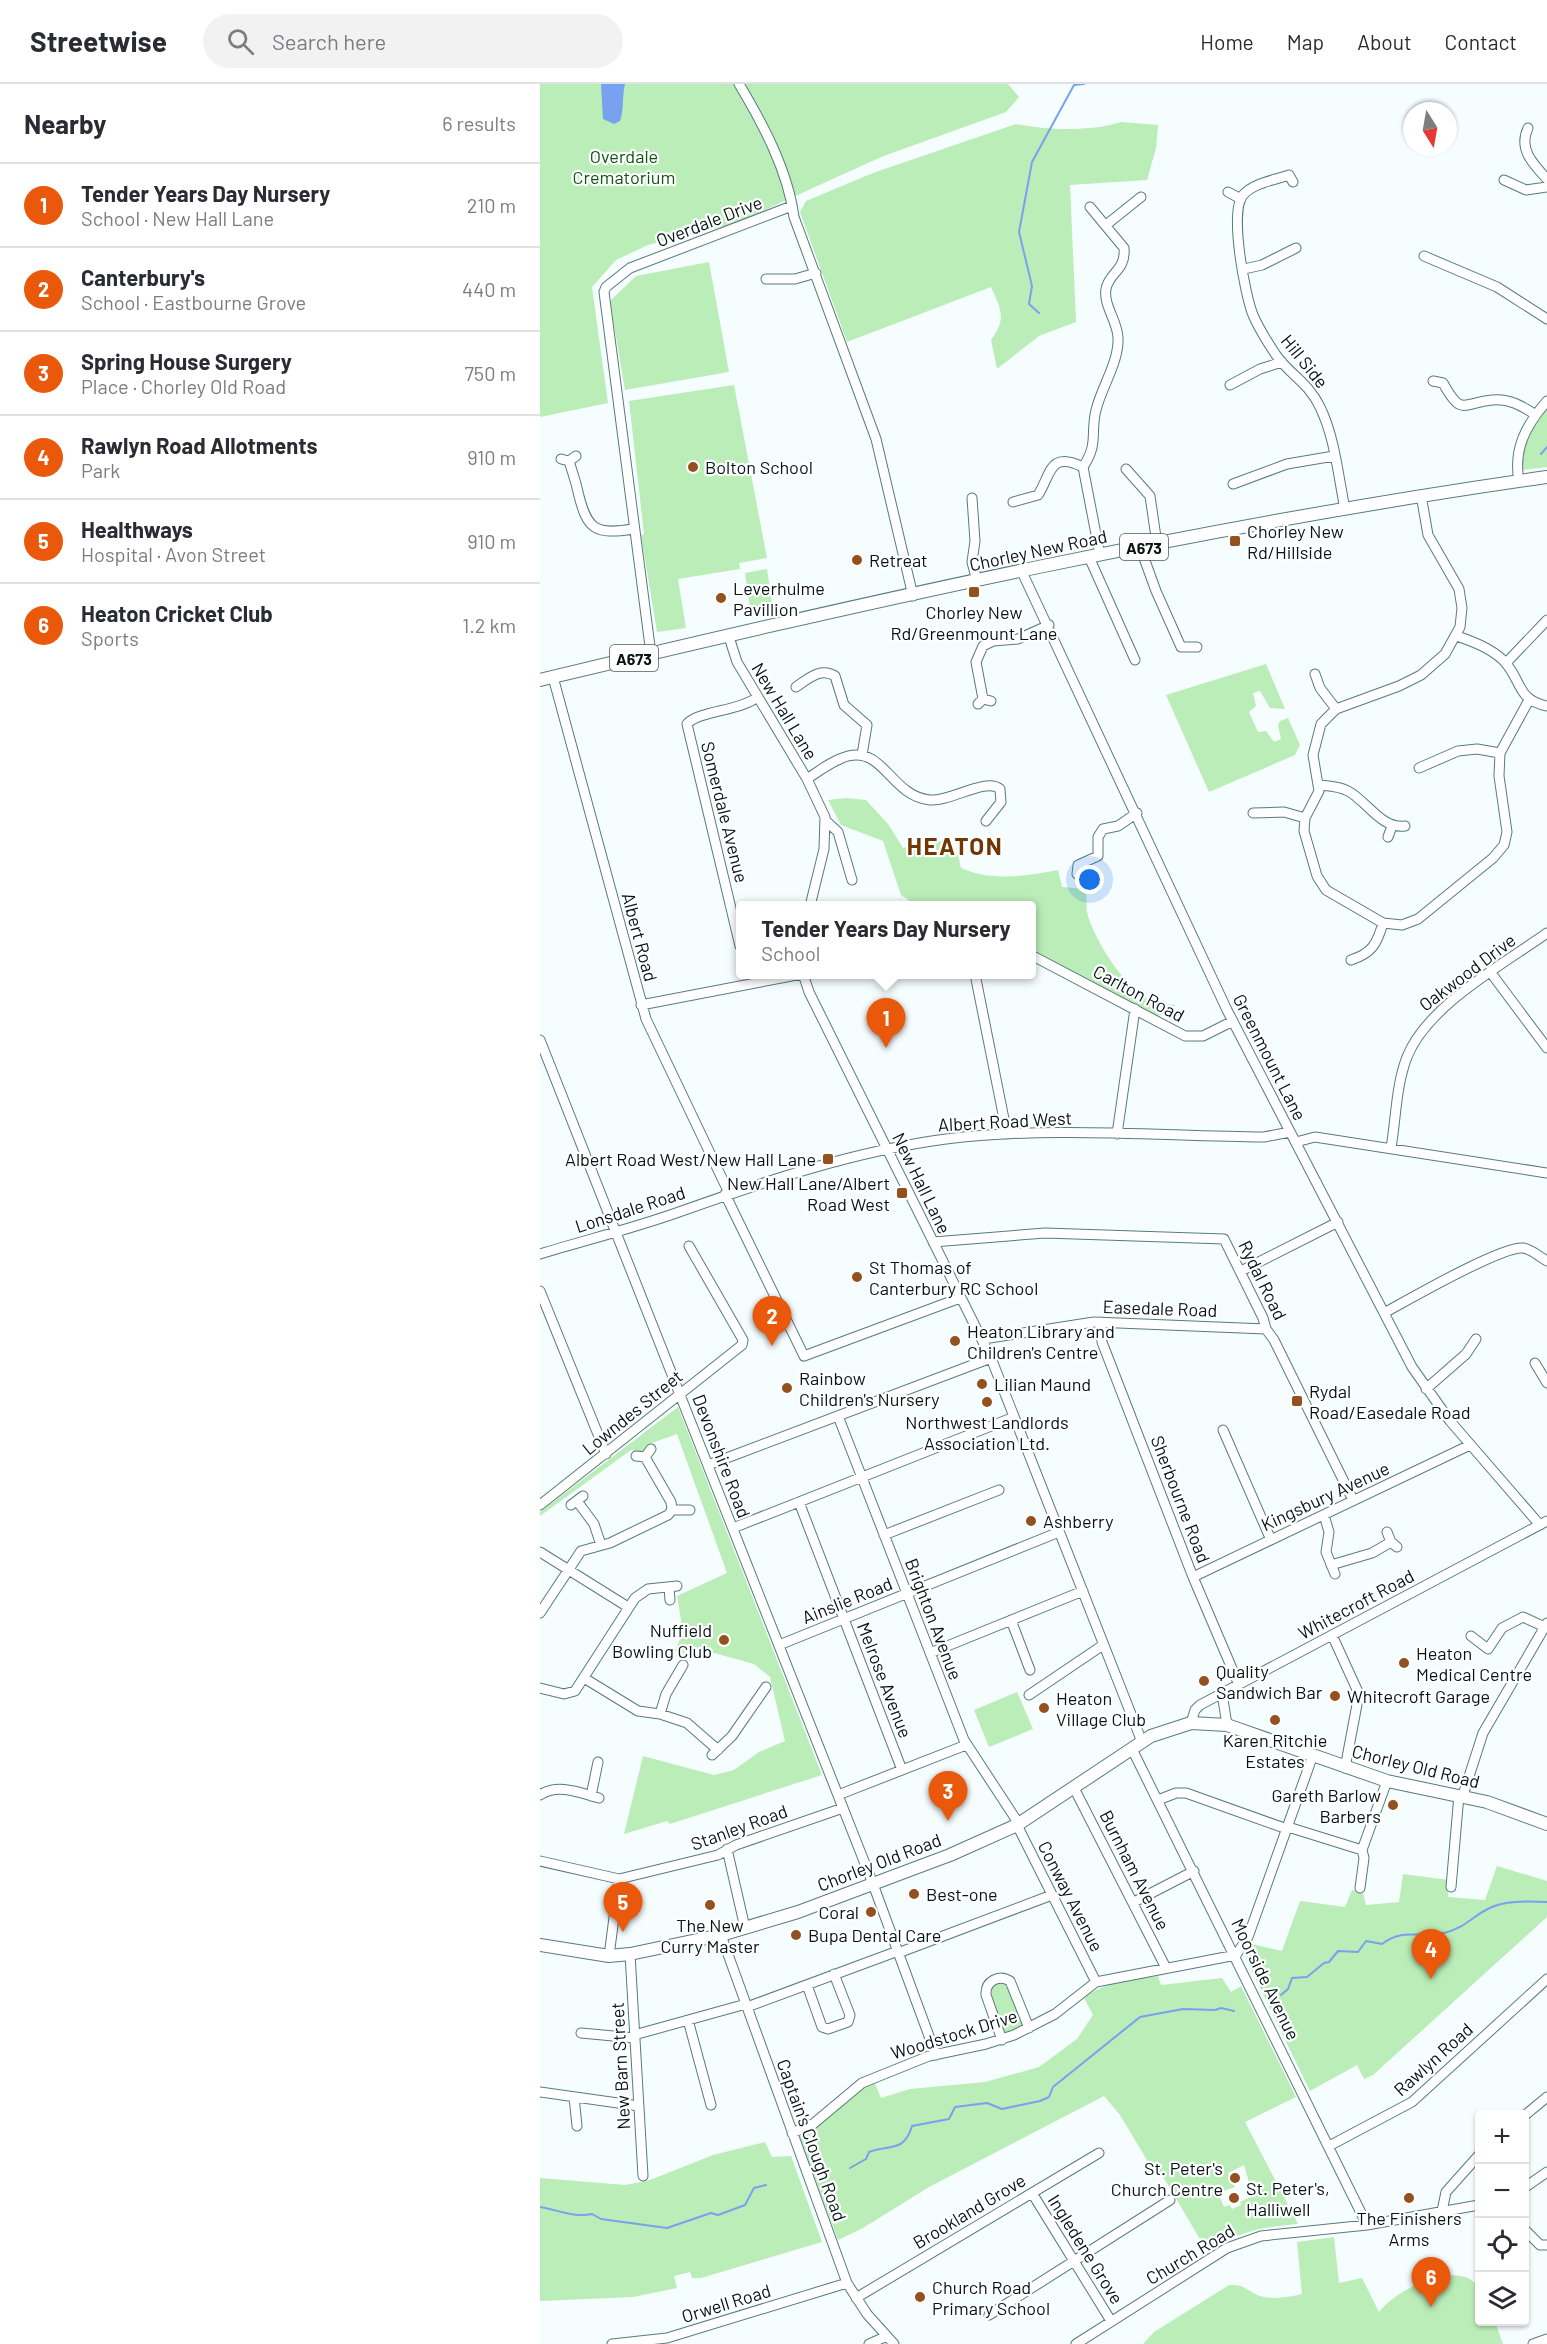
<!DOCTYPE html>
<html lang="en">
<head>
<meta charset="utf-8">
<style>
	body { margin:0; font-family:Barlow,sans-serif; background:#f2f2f3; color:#2b2b33 }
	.controls { position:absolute; right:18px; bottom:18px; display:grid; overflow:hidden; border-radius:6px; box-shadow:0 2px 4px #0004 }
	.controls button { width:54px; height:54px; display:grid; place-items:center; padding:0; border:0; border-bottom:2px solid #e1e1e2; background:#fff; color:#2b2b33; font:30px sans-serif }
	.compass { position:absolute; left:863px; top:18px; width:54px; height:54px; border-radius:50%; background:#fff; box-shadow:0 2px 4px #0004; rotate:169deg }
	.you { position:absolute; left:550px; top:796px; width:21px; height:21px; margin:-15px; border:4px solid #fff; border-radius:50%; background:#1a73e8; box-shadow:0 0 0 9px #1a73e833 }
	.badge { display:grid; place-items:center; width:39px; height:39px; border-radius:50%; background:#ea580c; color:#fff; font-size:20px; font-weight:700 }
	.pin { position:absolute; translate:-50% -50px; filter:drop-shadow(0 2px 3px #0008) }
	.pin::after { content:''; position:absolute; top:32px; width:21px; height:18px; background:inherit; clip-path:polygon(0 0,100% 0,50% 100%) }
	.popup { position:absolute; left:196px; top:817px; width:300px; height:78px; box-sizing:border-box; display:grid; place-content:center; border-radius:6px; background:#fff; filter:drop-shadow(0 2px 4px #0005); font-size:20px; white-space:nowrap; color:#7c7c81 }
	.popup b { font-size:22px; color:#2b2b33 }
	.popup::after { content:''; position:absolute; left:50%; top:100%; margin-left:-12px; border:12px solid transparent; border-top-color:#fff }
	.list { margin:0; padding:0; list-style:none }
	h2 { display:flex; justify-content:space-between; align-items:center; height:78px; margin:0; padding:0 24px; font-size:26px }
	h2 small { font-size:20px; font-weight:400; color:#7c7c81 }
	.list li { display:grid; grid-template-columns:39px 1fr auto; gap:18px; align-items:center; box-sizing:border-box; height:84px; padding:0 24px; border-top:2px solid #e1e1e2 }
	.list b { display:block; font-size:22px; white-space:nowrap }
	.list p { margin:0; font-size:20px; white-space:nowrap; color:#7c7c81 }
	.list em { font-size:20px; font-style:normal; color:#7c7c81 }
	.icon { flex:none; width:33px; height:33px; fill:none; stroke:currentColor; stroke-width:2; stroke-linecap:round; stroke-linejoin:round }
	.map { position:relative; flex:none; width:1007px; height:2260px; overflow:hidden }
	header { display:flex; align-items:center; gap:36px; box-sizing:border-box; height:84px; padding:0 30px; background:#fff; border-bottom:2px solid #e1e1e2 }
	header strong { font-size:28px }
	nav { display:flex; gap:33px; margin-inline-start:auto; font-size:21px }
	.search { width:420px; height:54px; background:#f2f2f3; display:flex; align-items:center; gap:15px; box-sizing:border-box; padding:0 21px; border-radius:33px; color:#7c7c81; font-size:22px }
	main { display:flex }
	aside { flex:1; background:#fff }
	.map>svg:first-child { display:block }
</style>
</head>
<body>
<header>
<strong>Streetwise</strong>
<div class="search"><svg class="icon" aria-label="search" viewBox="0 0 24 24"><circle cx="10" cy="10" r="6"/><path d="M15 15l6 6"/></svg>Search here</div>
<nav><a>Home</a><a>Map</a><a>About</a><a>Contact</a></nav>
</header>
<main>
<aside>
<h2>Nearby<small>6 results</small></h2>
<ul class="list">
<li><span class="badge">1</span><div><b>Tender Years Day Nursery</b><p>School · New Hall Lane</p></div><em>210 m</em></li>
<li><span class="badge">2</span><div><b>Canterbury's</b><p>School · Eastbourne Grove</p></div><em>440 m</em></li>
<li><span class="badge">3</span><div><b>Spring House Surgery</b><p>Place · Chorley Old Road</p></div><em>750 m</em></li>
<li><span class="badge">4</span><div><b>Rawlyn Road Allotments</b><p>Park</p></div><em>910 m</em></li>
<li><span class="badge">5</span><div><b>Healthways</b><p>Hospital · Avon Street</p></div><em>910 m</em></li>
<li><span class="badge">6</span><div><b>Heaton Cricket Club</b><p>Sports</p></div><em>1.2 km</em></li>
</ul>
</aside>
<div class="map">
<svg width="1007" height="2260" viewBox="0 0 1007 2260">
	<rect width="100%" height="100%" fill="#f6fdfe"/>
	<!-- green -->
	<path fill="#baedb7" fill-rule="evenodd" d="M0,0H468L479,13L466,28L341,73L194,140L108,161L76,176L52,203L68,319L0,333Z
		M581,38L618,41L616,64L607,96L530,101L536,238L499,252L457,285L451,256C467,235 461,225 451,203L307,258L260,128L266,117L333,89L476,40C508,46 549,48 581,38Z
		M169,178L189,288L85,306L70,217L96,192Z
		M194,301L227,474L199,479L200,485L138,495L146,544L117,548L101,451L104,450L89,317Z
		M1007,325V383L982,386L984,357Z
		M227,485L233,526L211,530L205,489Z
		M726,580L745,625L730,624L720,607L713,609L716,622L709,628L718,648L726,647L734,658L741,655L738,641L740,637L748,634L760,661L755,671L669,708L626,611Z
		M306,714L326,716L348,740L363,764L406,756L407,764L418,771L421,784C453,798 485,792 518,786L522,803L546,805C547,812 546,821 547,828C553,855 587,908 613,918C619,921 629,920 636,921L618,932L492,867L491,822L376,821L361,811L343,757L301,741L288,716Z
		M138,1323L282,1691L130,1740L127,1737L84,1750L103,1672L174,1691L194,1686L219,1668L245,1657L230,1593L214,1580L167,1567L145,1570L135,1567L143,1548L137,1512L187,1489L137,1350L109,1360L102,1368L91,1366L0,1432V1428Z
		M477,1608L493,1645L449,1663L434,1626Z
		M957,1782L1007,1797V1833L833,1991L824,1995L817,1981L770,2007L706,1875L712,1860L742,1867L760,1817L805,1823L812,1806L823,1809L826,1821L859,1818L863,1790L909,1796L908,1813L945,1816Z
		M618,1892L621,1901L682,1894L691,1908L701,1902L756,2013L705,2038L758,2140C720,2143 700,2148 667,2167L615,2079L610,2081L580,2031L564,2012L389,2103L323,2144L298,2156L259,2052C288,2038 306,2012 334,1997L341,2014L370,2005L445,1998L499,1983L537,1955L553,1931L544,1914C565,1897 593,1896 618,1892ZM704,2081L709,2098L714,2096L716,2100L721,2098L723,2102L718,2104L719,2109L700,2118L701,2121L692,2125L690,2121L684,2123L678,2109L695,2103L688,2089Z
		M459,1898L468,1900L483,1940L465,1950L462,1949L450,1913V1903Z
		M225,2058L232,2073L251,2072L282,2158L161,2194H152L150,2188L134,2192L137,2204L93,2213L0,2217V2094L85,2101L110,2096L173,2071Z
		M794,2153L799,2199L822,2194L839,2228C854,2208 902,2183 928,2194C932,2196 936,2200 939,2203V2238H955L963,2260H603L614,2248L689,2201C706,2200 706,2207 720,2212C733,2216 749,2213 762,2210L757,2158Z"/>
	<!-- water -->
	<path fill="#78a1ef" d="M61,0H85C82,13 84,25 80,37L74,40L63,35Z"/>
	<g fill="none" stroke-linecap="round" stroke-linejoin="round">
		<!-- stream -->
		<path stroke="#78a1ef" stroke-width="2" d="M499,229L489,220L492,202L479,148L492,78L534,1L544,0
			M1001,370L1007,363
			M741,1911L748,1905L752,1894L767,1893L784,1879L789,1878L798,1867L818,1868L826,1857L842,1860C864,1843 880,1855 904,1849C926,1844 933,1831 952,1823C967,1816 991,1817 1007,1818
			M310,2084L326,2075L329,2068C350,2060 364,2069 372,2042L409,2035L415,2023L447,2019L462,2025L500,2017L509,2013L513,2003L600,1933L643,1925L675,1926L681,1924L694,1927
			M0,2123C17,2126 36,2134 52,2130L61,2135L127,2144L171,2129L178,2131L205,2121L214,2104L226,2101"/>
		<defs>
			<path id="minor" d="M199,0C223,40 248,87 254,133L336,355L373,512
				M988,44C978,65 993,80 1007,95
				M964,96L986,106L1007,103
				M753,98L749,91C735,96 713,99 703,111C689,128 705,211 713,231C719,245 728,259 736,271C750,291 768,298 780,323C795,354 798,391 805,425
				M688,108L701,115
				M550,123L584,164C586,187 569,188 566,205C563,221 578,238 578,254C579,278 562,302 556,326C550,350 559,359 543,383L560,471
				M566,141L601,113
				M884,172L957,203L1007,235
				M704,185L722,181L756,164
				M226,195H255L276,189
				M893,297L903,299C922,333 922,319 952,316C969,314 982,322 996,331
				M690,301L720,285L742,278
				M21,375L29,377L36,372
				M29,377C32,387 36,398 38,408C47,446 55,451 93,445
				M586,385L610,412L617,460
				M979,397C973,365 986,341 1007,317
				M693,400L747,380L794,372
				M881,411L888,451L919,505L922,524L920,543L905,570L881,591L859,602L796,625L781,640L773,671L779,707L765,734L764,747L777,792L786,806L843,839L862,841L878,835L953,774L964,761L967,748L959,692L960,669L989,616
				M432,414L435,457L432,478L437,497
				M473,418L498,411C511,391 509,366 543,383
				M600,463L616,507L641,563H657
				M549,473L595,576
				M482,488L687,926L872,1283L910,1337L1000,1441
				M917,552C934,558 950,564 963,576C982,595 976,616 1007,622
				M189,553L197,578L267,695L285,733L284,765L270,822
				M111,570L64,208L66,203L90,184L252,122
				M966,579L1007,536
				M775,590L780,604L796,625
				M13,593L106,935L189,1109
				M256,603C268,595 280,583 295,592L304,621L327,641L322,671
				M443,615L436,578L443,562L453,557L478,555L509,541
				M438,620L443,615L451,617
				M879,684L918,667L937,665L960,669
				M267,695C279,687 293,676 308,672C344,663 351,712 390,716C410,718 446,693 460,705L461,718L446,737
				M780,701C790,702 799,702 808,707C827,717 841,745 865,742
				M713,729L744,728L765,734
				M285,736L298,748L312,796
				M848,753L852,742
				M537,790L538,781L558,772V753L563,745L578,742L597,729
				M200,862L147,640C158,627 199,627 216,614
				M491,871L645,952H663L693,937
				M811,876C832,869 837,860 843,839
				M951,889L1007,964
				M263,890L269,908L451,1274L602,1658
				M435,890L467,1050
				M101,921L262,890
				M0,956L333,1800L396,1971
				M577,1050L595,925
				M756,1058L775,1053L1007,1089
				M851,1064C856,1035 856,1001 867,973C887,922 962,881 1007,849
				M185,1110L264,1272L420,1214
				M393,1158L505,1149L684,1155L723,1234L726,1245L734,1256L813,1416
				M0,1170C46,1156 94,1144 139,1128C226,1097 315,1067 406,1055C512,1042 619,1052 724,1053L750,1048
				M701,1187L798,1138
				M0,1207L66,1370
				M844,1229C868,1216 961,1162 983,1164C991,1165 1000,1173 1007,1177
				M561,1238L562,1258L653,1493L699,1601
				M443,1255L554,1238L726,1245
				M995,1279L1007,1299
				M886,1305L926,1270L936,1255
				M298,1332L424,1656L479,1740
				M683,1346L731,1456
				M96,1372L105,1373L111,1365
				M105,1373L131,1418L132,1426
				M168,1381L451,1274
				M37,1417L54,1440L61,1461
				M259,1418L362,1686
				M0,1421L202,1261L203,1256L149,1162
				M31,1421L43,1412
				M784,1431L789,1448L786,1468L795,1490
				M193,1444L474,1333
				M847,1448L851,1458L857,1463
				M344,1451L459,1406
				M0,1468L88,1523
				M791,1481L832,1469L851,1458
				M653,1493L930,1361
				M129,1503L130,1516
				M0,1529L41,1467L70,1459L128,1431L132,1426H150
				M471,1536L490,1586
				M792,1551L819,1610L805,1684
				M931,1552L948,1565L962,1544L983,1533L1007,1544
				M239,1561L519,1448
				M390,1569L543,1507
				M44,1594L98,1627L120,1630L147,1639L178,1666
				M0,1604L24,1610L35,1607L95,1514L108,1505L137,1502
				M682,1609L687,1641
				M489,1611L563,1561
				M120,1630L126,1610L143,1581
				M651,1639L655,1626L660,1621L1007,1437
				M592,1665L827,2141
				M172,1671L192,1652L226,1603
				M534,1704L626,1884
				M0,1711C18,1699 40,1709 59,1714
				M298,1711L426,1661
				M923,1711L943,1649L1007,1539
				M51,1712L58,1678
				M618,1716L636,1709H646L747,1745
				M477,1741L556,1898
				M748,1743L822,1766
				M187,1765L205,1844
				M822,1766L847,1697
				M0,1777L79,1795L178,1771L196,1761L303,1724
				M911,1803L919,1711
				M820,1804L824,1774L822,1766
				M594,1818L654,1787
				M181,1851L307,2199L327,2230L354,2260
				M358,1869L512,1811
				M90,1870L103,2092
				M69,1872L79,1795
				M267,1901L282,1943L288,1945L308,1938L310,1931L294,1890
				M207,1923L358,1867
				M148,1936L171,2021
				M41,1949L95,1954
				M94,1951L206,1920
				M462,1956L446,1911C445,1897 459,1890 470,1897L489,1944
				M0,2008L99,2022
				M34,2013L37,2042
				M984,2032L1007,2013
				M252,2049L273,2040L322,1999L389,1972L446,1960L474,1951L515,1930L556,1898L696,1871L708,1853L773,1671
				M789,2062L872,2018L1007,1895
				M984,2104L1007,2088
				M492,2109L571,2237
				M902,2127L906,2108L939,2071
				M984,2145L1000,2161H1007
				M316,2214L559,2069
				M449,2231L630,2116
				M72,2260L127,2254L307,2199
				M329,2260L347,2252
				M536,2260L687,2164L721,2152L827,2141L939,2121
				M993,2260L1007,2255"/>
			<path id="major" d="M0,596C332,516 668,441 1007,393
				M0,1861L69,1872L90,1870L181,1851L258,1828L410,1771L477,1741L611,1652L651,1639L687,1641L847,1697L947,1718L1007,1740"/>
		</defs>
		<!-- minor casing -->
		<use href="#minor" stroke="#577b7e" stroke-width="11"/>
		<!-- major casing -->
		<use href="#major" stroke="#577b7e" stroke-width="14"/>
		<!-- minor -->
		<use href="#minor" stroke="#fff" stroke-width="9"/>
		<!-- major -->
		<use href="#major" stroke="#fff" stroke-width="12"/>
	</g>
	<!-- markers -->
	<g fill="#935120" stroke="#fff" stroke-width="2">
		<circle cx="153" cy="383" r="6"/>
		<rect x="689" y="451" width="12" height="12" rx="3"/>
		<circle cx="317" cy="476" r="6"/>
		<rect x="428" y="502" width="12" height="12" rx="3"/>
		<circle cx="181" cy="514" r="6"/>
		<rect x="282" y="1069" width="12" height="12" rx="3"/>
		<rect x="356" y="1103" width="12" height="12" rx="3"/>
		<circle cx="317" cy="1193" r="6"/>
		<circle cx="415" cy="1257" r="6"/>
		<circle cx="442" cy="1300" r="6"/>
		<circle cx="247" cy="1304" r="6"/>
		<rect x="751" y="1311" width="12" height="12" rx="3"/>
		<circle cx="447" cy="1318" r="6"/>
		<circle cx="491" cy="1437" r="6"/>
		<circle cx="184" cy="1556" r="6"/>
		<circle cx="864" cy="1579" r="6"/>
		<circle cx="664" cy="1597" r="6"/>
		<circle cx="795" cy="1612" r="6"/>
		<circle cx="504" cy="1624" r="6"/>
		<circle cx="735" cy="1636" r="6"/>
		<circle cx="853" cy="1721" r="6"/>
		<circle cx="374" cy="1810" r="6"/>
		<circle cx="170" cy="1821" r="6"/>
		<circle cx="331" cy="1828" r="6"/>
		<circle cx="256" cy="1851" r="6"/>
		<circle cx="695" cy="2094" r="6"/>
		<circle cx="694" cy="2114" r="6"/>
		<circle cx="869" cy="2114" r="6"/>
		<circle cx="380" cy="2213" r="6"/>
	</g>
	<g text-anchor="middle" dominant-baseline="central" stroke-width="4.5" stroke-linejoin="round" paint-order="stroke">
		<!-- shield labels -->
		<g fill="#fff" stroke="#515a5b" stroke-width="1.5">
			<rect x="580" y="450" width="48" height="26" rx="4.5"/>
			<rect x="70" y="561" width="48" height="26" rx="4.5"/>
		</g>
		<g font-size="16" font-weight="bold" fill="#061415">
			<text x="604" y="463">A673</text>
			<text x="94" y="574">A673</text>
		</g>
		<!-- park labels -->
		<g font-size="18" fill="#0c560f" stroke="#fff">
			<text x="84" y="72">Overdale<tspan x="84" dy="21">Crematorium</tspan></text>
		</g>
		<!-- street labels -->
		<g font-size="18" fill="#061415" stroke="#fff">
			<text transform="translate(169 137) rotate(-21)">Overdale Drive</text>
			<text transform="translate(765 277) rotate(51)">Hill Side</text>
			<text transform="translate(498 466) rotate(-12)">Chorley New Road</text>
			<text transform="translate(245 627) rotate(59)">New Hall Lane</text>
			<text transform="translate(185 728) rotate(76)">Somerdale Avenue</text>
			<text transform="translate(100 853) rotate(75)">Albert Road</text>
			<text transform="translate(927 888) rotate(-37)">Oakwood Drive</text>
			<text transform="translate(599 909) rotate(28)">Carlton Road</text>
			<text transform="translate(730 973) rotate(63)">Greenmount Lane</text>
			<text transform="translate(465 1037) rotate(-3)">Albert Road West</text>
			<text transform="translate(382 1099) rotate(64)">New Hall Lane</text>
			<text transform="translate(90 1125) rotate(-18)">Lonsdale Road</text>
			<text transform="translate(723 1196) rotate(64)">Rydal Road</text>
			<text transform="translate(620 1224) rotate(2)">Easedale Road</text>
			<text transform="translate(92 1328) rotate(-39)">Lowndes Street</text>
			<text transform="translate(182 1372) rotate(69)">Devonshire Road</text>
			<text transform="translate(785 1412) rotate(-25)">Kingsbury Avenue</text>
			<text transform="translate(641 1415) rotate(69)">Sherbourne Road</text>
			<text transform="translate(307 1516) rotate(-22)">Ainslie Road</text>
			<text transform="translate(816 1520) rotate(-28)">Whitecroft Road</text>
			<text transform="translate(394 1535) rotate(69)">Brighton Avenue</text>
			<text transform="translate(345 1596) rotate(69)">Melrose Avenue</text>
			<text transform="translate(876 1682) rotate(14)">Chorley Old Road</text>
			<text transform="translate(199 1743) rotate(-20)">Stanley Road</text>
			<text transform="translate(339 1778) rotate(-21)">Chorley Old Road</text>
			<text transform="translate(595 1786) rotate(63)">Burnham Avenue</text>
			<text transform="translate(531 1812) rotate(63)">Conway Avenue</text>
			<text transform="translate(726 1895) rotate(64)">Moorside Avenue</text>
			<text transform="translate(414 1950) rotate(-17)">Woodstock Drive</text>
			<text transform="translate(893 1975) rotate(-42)">Rawlyn Road</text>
			<text transform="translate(80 1982) rotate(-93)">New Barn Street</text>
			<text transform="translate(272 2056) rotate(70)">Captain's Clough Road</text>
			<text transform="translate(429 2127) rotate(-31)">Brookland Grove</text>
			<text transform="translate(546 2165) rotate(58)">Ingledene Grove</text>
			<text transform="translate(650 2170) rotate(-31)">Church Road</text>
			<text transform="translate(186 2219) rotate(-17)">Orwell Road</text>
		</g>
		<!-- poi labels -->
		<g font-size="18" fill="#061415" stroke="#fff" text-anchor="start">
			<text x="165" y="383">Bolton School</text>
			<text x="707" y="447">Chorley New<tspan x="707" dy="21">Rd/Hillside</tspan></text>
			<text x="329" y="476">Retreat</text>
			<text x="193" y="504">Leverhulme<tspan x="193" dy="21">Pavillion</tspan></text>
			<text x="434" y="528" text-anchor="middle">Chorley New<tspan x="434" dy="21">Rd/Greenmount Lane</tspan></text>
			<text x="276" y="1075" text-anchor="end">Albert Road West/New Hall Lane</text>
			<text x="350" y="1099" text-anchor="end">New Hall Lane/Albert<tspan x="350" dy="21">Road West</tspan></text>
			<text x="329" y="1183">St Thomas of<tspan x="329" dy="21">Canterbury RC School</tspan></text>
			<text x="427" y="1247">Heaton Library and<tspan x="427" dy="21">Children's Centre</tspan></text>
			<text x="259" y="1294">Rainbow<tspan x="259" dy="21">Children's Nursery</tspan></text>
			<text x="454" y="1300">Lilian Maund</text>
			<text x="769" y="1307">Rydal<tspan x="769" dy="21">Road/Easedale Road</tspan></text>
			<text x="447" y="1338" text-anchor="middle">Northwest Landlords<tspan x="447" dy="21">Association Ltd.</tspan></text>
			<text x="503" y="1437">Ashberry</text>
			<text x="172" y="1546" text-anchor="end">Nuffield<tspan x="172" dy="21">Bowling Club</tspan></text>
			<text x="876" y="1569">Heaton<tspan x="876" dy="21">Medical Centre</tspan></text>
			<text x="676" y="1587">Quality<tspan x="676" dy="21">Sandwich Bar</tspan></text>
			<text x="807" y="1612">Whitecroft Garage</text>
			<text x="516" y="1614">Heaton<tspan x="516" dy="21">Village Club</tspan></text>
			<text x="735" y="1656" text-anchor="middle">Karen Ritchie<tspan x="735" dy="21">Estates</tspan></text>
			<text x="841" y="1711" text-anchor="end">Gareth Barlow<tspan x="841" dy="21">Barbers</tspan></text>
			<text x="386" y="1810">Best-one</text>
			<text x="319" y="1828" text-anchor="end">Coral</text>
			<text x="170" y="1841" text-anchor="middle">The New<tspan x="170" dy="21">Curry Master</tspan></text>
			<text x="268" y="1851">Bupa Dental Care</text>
			<text x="683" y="2084" text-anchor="end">St. Peter's<tspan x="683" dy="21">Church Centre</tspan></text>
			<text x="706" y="2104">St. Peter's,<tspan x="706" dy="21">Halliwell</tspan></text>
			<text x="869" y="2134" text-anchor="middle">The Finishers<tspan x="869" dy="21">Arms</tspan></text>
			<text x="392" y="2203">Church Road<tspan x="392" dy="21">Primary School</tspan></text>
		</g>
		<!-- district labels -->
		<g font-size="24" font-weight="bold" letter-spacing="1.5" fill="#713602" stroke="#fff">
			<text x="415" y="761">HEATON</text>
		</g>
	</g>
</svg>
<div class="controls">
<button>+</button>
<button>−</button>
<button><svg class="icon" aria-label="locate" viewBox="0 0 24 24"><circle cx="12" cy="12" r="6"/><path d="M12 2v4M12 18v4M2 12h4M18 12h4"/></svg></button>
<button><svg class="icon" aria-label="layers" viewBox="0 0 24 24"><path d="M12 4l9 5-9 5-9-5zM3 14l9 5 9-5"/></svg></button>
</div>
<svg class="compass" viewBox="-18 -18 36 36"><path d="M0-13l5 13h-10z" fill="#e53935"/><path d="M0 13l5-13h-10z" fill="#7c7c81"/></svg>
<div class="you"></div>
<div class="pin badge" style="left:346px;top:964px">1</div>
<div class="popup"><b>Tender Years Day Nursery</b>School</div>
<div class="pin badge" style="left:232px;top:1262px">2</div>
<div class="pin badge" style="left:408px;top:1737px">3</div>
<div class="pin badge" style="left:891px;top:1895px">4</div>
<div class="pin badge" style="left:83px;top:1848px">5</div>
<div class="pin badge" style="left:891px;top:2223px">6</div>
</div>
</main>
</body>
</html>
